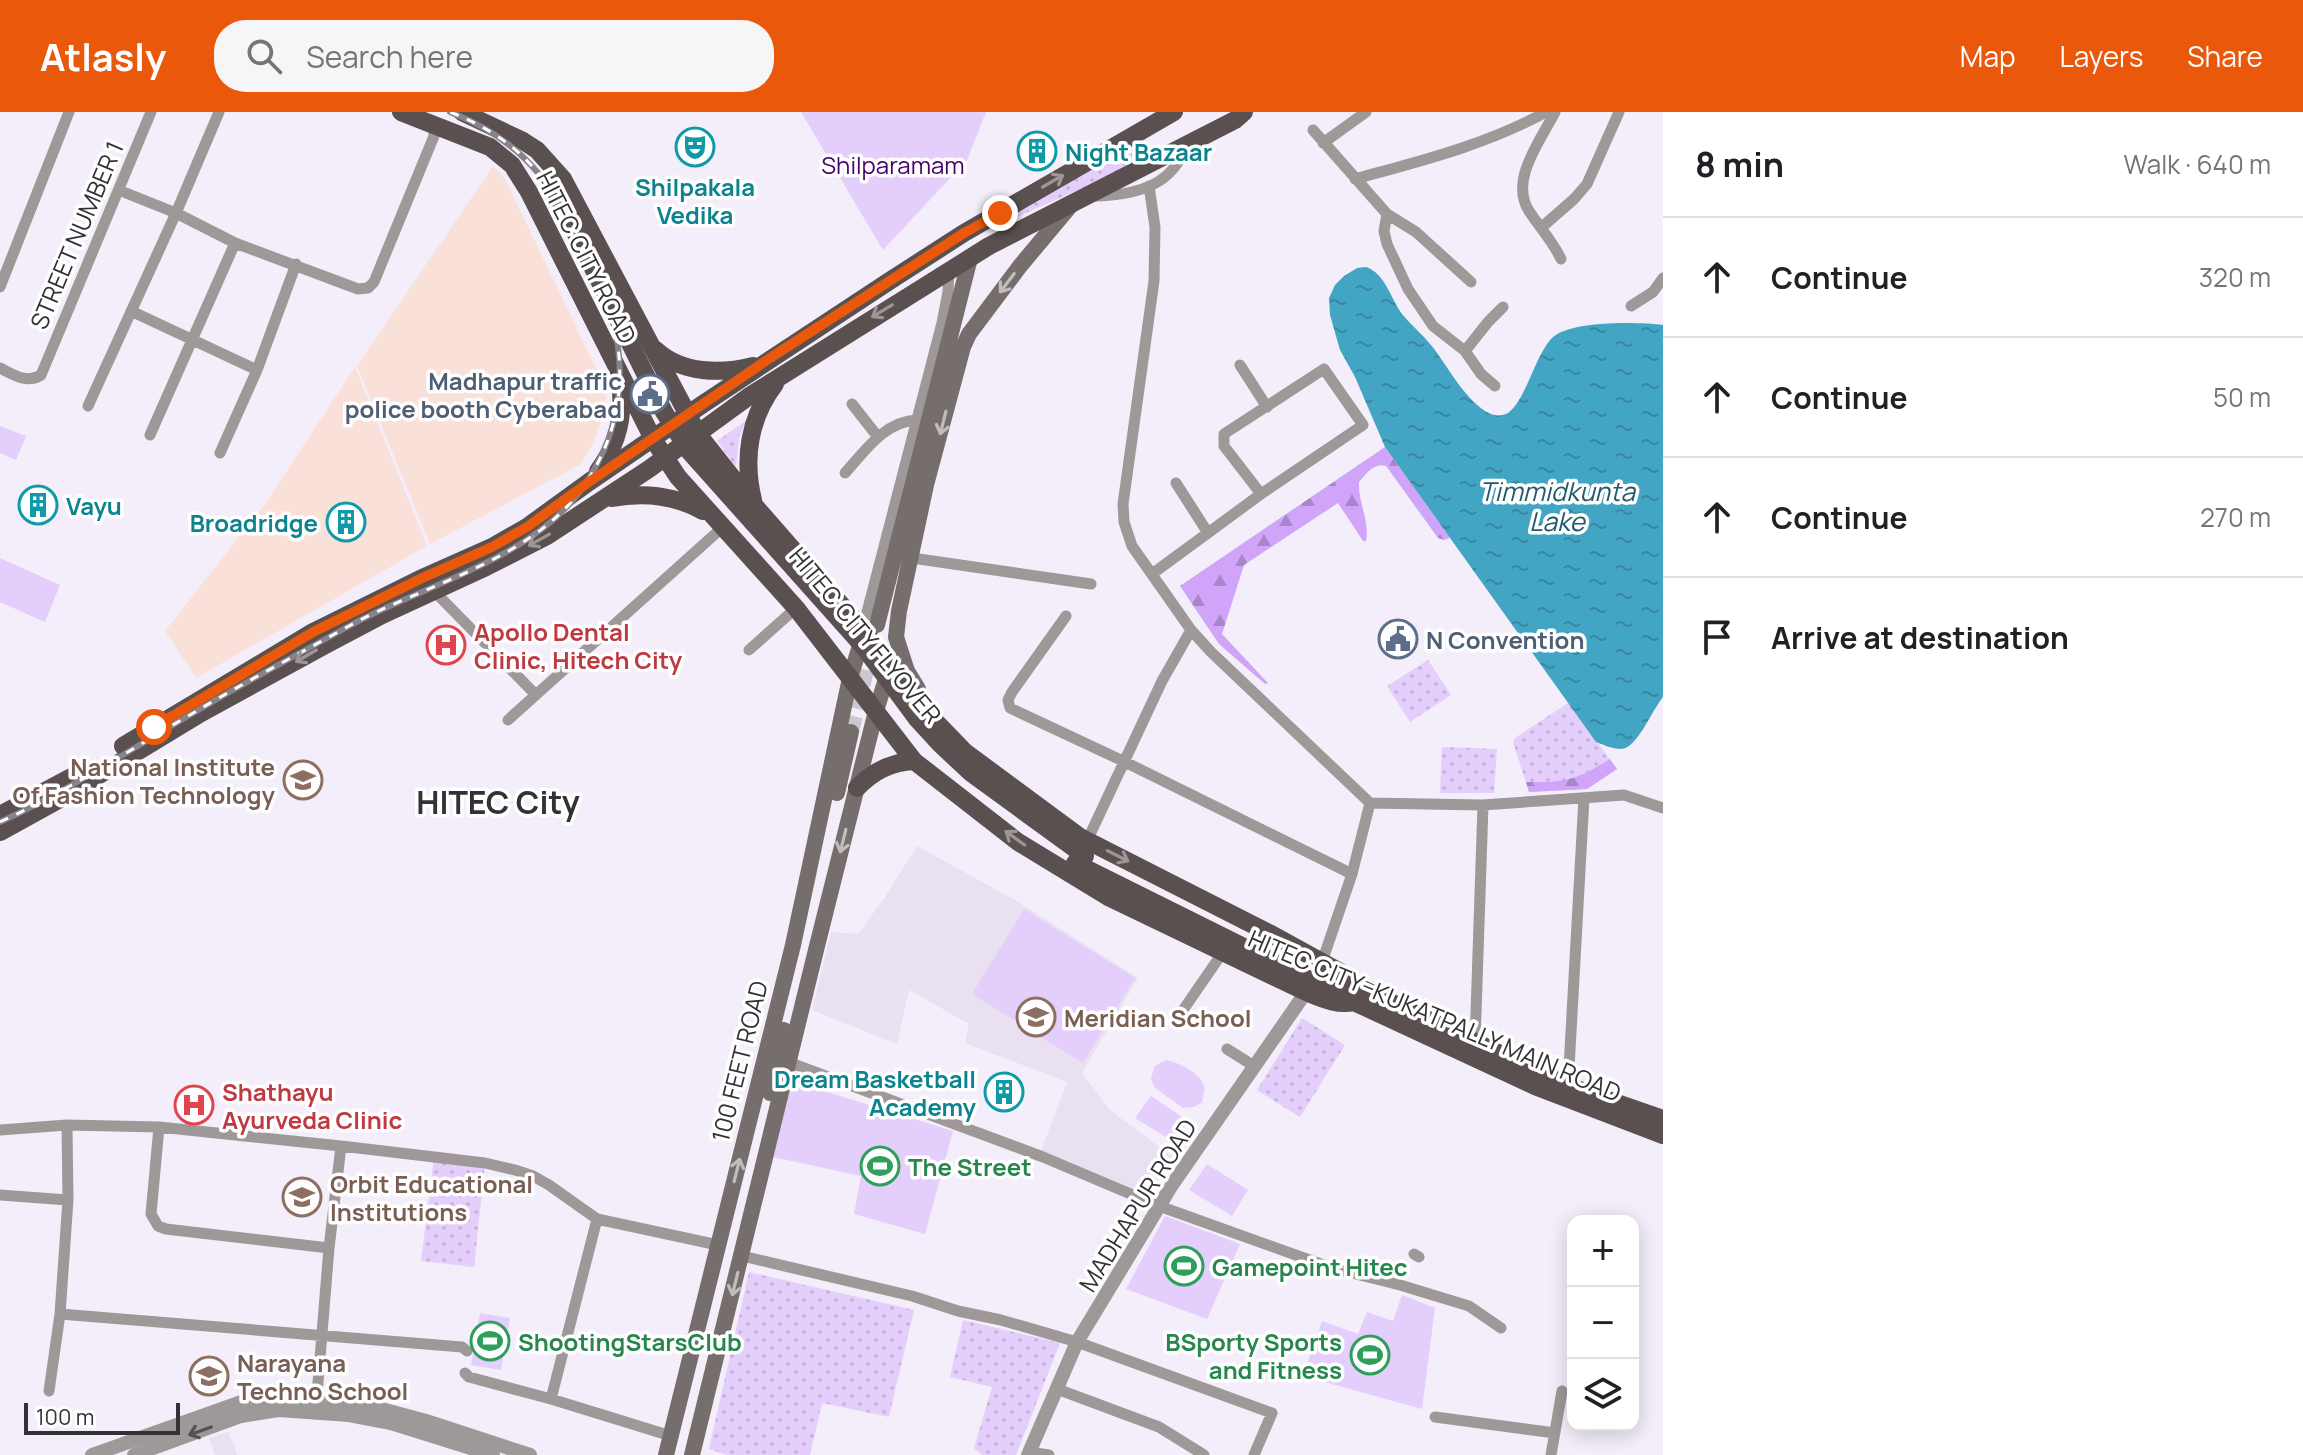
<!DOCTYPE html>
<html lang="en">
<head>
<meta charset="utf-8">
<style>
	body { margin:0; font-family:Manrope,sans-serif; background:#f6f6f6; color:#202124 }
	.controls { position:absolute; right:24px; bottom:24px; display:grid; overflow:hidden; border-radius:16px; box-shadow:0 4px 20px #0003 }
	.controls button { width:72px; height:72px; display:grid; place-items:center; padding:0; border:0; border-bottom:2px solid #e0e0e0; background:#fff; color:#202124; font:40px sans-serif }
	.scale { position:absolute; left:24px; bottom:20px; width:156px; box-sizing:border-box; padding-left:8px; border:4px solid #323135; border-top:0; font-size:22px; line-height:28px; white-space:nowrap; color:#323135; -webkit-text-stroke:6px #fefefe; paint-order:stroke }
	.stop { position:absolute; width:24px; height:24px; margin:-18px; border:6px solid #ea580c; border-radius:50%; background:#fff }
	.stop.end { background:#ea580c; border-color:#fff; box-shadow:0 2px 8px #0008 }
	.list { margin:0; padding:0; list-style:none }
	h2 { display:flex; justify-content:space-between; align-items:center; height:104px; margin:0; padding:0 32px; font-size:34px }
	h2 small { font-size:26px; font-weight:400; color:#757577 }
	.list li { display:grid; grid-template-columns:52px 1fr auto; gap:24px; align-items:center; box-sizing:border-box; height:120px; padding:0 32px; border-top:2px solid #e0e0e0 }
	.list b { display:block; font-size:30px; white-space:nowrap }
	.list em { font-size:26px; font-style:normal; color:#757577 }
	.icon { flex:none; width:44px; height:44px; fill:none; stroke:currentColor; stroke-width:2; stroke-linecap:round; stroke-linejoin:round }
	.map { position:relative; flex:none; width:1663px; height:1343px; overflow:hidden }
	header { display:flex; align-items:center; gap:48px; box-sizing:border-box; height:112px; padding:0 40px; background:#ea580c; color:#fff }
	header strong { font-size:38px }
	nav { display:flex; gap:44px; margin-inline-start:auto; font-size:28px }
	.search { width:560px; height:72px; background:#f6f6f6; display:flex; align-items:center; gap:20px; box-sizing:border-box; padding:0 28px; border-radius:32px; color:#757577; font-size:30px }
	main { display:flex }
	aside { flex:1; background:#fff }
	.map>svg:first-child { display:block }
</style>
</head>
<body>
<header>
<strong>Atlasly</strong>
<div class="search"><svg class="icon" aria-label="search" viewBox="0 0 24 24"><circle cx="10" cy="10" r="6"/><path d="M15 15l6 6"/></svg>Search here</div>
<nav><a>Map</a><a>Layers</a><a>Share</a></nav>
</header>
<main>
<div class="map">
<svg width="1663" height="1343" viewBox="0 0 1663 1343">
	<defs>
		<pattern id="grass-dots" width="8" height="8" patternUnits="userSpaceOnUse" patternTransform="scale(2)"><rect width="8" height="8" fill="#e4cefb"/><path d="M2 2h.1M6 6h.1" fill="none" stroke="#c4b1d8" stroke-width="1.8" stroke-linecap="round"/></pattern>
		<pattern id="forest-firs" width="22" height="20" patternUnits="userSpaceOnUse" patternTransform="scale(2)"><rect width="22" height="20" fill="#cfa4f9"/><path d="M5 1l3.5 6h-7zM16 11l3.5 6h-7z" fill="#a986ca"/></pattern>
		<pattern id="water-ripples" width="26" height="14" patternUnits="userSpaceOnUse" patternTransform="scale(2)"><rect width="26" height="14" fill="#43a5c4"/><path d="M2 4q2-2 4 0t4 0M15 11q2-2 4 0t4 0" fill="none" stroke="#3987a0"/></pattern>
	</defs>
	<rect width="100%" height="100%" fill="#f3eef9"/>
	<!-- commercial -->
	<path fill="#f9e0d8" d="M493,54L505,67L607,279L602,306L592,334L581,352L430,432L357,254Z
		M355,255L427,434L196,566L165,519L267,389Z"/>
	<!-- built -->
	<path fill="#e9e1f2" d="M917,734L1015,788L1138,866L1082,961L1111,999L1173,1045L1147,1085L1041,1039L1067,970L965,931L969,912L909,878L897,932L812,898L831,820L858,822L885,785Z
		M229,1320L237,1343H215L209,1326Z"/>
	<!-- grass -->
	<path fill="url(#grass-dots)" d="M1146,25L1145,37L1154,45L989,117Z
		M747,308L739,325L736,355L717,329Z
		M1428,548L1451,583L1410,610L1387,574Z
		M1568,591L1617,657L1587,677L1529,680L1513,630L1515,626Z
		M1442,635L1497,637L1494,681H1440Z
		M1302,906L1345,933L1300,1005L1257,978Z
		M434,1046L485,1051L474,1155L421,1149Z
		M749,1160L914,1198L889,1305L822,1291L810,1343H727L709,1337Z
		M963,1208L1060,1231L1016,1343H982L974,1336L992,1275L950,1265Z"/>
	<!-- forest -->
	<path fill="url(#forest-firs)" d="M1385,335L1450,426L1444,428L1438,426L1386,354C1374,350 1366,362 1359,370C1358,391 1370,409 1366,429H1363L1338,391L1244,453L1222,522L1268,571L1265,572L1219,532L1180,474Z
		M1610,647L1617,657L1587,677L1529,680L1526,670C1564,671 1577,668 1610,647Z"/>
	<!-- park -->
	<path fill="#e4cefb" d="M801,0H986L967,48L883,138Z
		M0,314L26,324L16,348L0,341Z
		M0,446L60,473L45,510L0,490Z
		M1024,797L1135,866L1083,951L972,882Z
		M1166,948C1178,950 1203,962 1204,976C1205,978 1202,988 1202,990L1194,995L1183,996L1155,976L1151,966L1155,954Z
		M792,969L953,1019L925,1122L854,1102L861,1064L773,1045Z
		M1151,984L1188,1009L1174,1030L1135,1006Z
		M1207,1052L1248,1078L1232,1104L1189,1078Z
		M1165,1104L1240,1132L1207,1207L1126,1177Z
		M1402,1183L1435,1196L1422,1297L1303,1264L1322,1209L1358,1222L1367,1200L1393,1209Z
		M480,1201L510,1206L501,1258L471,1253Z"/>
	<!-- water -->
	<path fill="url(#water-ripples)" d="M1366,155C1385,161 1391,187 1402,202C1411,213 1422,222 1431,233C1448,254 1466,291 1491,302C1495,304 1503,304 1508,301C1526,288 1534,246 1551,227C1568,208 1638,210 1663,213V585C1652,598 1637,637 1621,637C1612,637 1604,633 1596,630L1385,335L1355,265L1340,238L1330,203L1329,186L1335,173L1344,164L1357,156Z"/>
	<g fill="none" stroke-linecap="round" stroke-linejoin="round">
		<!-- secondary-tunnel -->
		<path stroke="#ccc8d2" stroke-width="16" stroke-dasharray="16 8" stroke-linecap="butt" d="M851,620L872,534"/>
		<!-- minor -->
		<path stroke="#9e9898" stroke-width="11" d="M1555,0C1541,28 1509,68 1529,99C1540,116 1552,128 1561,147
			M1313,18L1387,102L1416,120L1471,170
			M1323,31L1366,0
			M1355,67C1420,49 1486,33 1546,0
			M1149,74L1155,115L1154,169L1123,392L1124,410L1132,434L1191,518L1211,540L1370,691L1483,693L1624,683L1663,696
			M126,81L176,101L235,131L358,177L368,176L374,170L434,24V12
			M1094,84C1116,84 1148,80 1166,64C1175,57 1182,44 1190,34
			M1387,102L1384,119L1387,132L1408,177L1433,214L1465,239L1481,262L1495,274
			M1542,115L1574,87L1587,72L1619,0
			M0,175L69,0
			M1631,194L1653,180L1663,166
			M131,199L257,258
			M1465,239L1488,210L1503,195
			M1240,253L1267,295
			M0,256C14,263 27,272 41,263L151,0
			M852,292L878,325
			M88,294L176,101L219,0
			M150,323L235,131
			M220,341L257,258L296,152
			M845,361C865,339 884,310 916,308
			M1176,371L1208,421
			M912,446L1091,472
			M1152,462L1261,382L1363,313L1324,257L1224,322V334L1261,382
			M433,478L536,583
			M866,504L942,211L948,180L949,158
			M1066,504L1012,580L1008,588L1010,596L1123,649L1352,762
			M749,538L796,496
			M508,608L724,414
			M1087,729L1162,569L1191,518
			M1322,850L1352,762L1370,691
			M1181,901L1223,840
			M1475,931L1483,693
			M1227,937L1254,954
			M788,950L1043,1045L1159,1094L1332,1156L1400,1173L1469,1194L1501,1216
			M1568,974L1584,686
			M159,1015L151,1102L158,1114L166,1117L329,1136L341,1034
			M0,1018L67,1013L159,1015L341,1034L485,1051L515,1058L533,1064L549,1073L597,1107L718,1133
			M0,1083L68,1088
			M1414,1142L1419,1145
			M742,1144L912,1184L958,1199L1001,1208L1077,1230L1272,1301L1254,1343
			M60,1202L462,1235L467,1239
			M465,1261L469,1265L551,1287L671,1324
			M1057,1277L1159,1315L1204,1343
			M49,1279L60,1202L68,1088L67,1013
			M551,1287L597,1107
			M316,1295L329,1136
			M1435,1305L1555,1321
			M1029,1340L1049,1343
			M1551,1343L1562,1279"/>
		<!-- tertiary -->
		<path stroke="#9e9898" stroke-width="14" d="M92,1343L241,1290L277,1285L317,1287L374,1295L426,1309L530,1343
			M134,1343L241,1304L279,1298L349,1303L391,1311L493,1343
			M1028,1343L1077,1230L1172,1073L1306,880"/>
		<!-- secondary -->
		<path stroke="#766e6d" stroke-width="16" d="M877,513L970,146
			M918,577L907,559L896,525L899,499L926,373L963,235L969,222L1020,154L1071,93
			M837,681L851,620
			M770,981L784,918
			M666,1343L793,833L850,566L864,521
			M692,1343L816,838L876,599L889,557"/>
		<!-- primary -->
		<path stroke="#5a5050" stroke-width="18" d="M401,0L490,35L512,53L529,80L653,327L678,365L796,496L914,649L1018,730L1110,786L1306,880C1321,886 1337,894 1354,890
			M462,0L523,29L537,38L563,67L698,322L754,393L865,520L934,608L965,640L1080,725L1269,821L1340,860L1356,874L1568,974L1663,1007
			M656,238C682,262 722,262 753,254
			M598,359C618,332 625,304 620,271
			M612,386C644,380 674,383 703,399
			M753,388C743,347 749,306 775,272
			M123,634L313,520L420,467L492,435L527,415L589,370L703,292L891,168L964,121L1174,0
			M857,676C873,659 891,650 914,649
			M0,703L81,660
			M0,720L58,688L201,601L327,532L382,503L486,455L547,424L649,357L748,285L989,134L1235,8L1244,0
			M1075,751L1354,890L1535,974L1663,1023"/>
		<defs>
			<path id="rail" d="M0,710C68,679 131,637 195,600C245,570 297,543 349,514C423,473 529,449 581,378C631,309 630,230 593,155C556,80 532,32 450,0"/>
		</defs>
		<!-- rail casing -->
		<use href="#rail" stroke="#86838a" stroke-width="6"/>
		<!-- rail -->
		<use href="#rail" stroke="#fefefe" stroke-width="3" stroke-dasharray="9" stroke-linecap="butt"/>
		<!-- primary-bridge -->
		<path stroke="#5a5050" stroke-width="18" d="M551,71L664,300L689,339L863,534L917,607L940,632L971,661L1085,744"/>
	</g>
	<!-- one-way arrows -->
	<defs><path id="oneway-shaft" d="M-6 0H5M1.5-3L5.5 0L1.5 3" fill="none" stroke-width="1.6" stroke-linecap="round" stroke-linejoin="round" transform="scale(2)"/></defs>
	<g stroke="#9c9696">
		<use href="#oneway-shaft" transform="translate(1053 69) rotate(-30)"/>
		<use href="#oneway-shaft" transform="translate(882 199) rotate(149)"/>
		<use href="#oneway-shaft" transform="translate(539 428) rotate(151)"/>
		<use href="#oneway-shaft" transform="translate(306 544) rotate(150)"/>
		<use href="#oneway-shaft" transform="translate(1015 726) rotate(-144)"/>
		<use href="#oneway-shaft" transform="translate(1118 744) rotate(27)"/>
	</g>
	<g stroke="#c1bdbd">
		<use href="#oneway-shaft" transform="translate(1007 171) rotate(127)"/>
		<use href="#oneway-shaft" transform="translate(943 311) rotate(104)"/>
		<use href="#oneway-shaft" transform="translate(843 729) rotate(104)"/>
		<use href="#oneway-shaft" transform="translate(737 1058) rotate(-76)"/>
		<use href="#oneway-shaft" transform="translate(735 1172) rotate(104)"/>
	</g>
	<use stroke="#525053" href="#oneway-shaft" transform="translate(200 1319) rotate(160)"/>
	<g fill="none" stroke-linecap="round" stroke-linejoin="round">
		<!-- route -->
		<path stroke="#ea580c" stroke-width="10" d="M154,615L313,520L420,467L492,435L527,415L589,370L770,246L964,121L1000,101"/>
	</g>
	<!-- icons -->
	<defs>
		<symbol id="theatre-ring" viewBox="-11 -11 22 22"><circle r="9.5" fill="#fefefe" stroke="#0f9aa8" stroke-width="1.5"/><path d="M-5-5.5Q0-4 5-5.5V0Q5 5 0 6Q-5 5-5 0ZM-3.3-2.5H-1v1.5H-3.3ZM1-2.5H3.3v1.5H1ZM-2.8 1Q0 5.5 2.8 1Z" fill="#0f9aa8"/></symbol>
		<symbol id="building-ring" viewBox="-11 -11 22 22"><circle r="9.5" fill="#fefefe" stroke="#0f9aa8" stroke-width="1.5"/><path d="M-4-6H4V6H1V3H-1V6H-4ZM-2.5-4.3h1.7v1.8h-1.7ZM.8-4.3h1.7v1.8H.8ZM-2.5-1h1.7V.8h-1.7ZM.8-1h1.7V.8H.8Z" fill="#0f9aa8"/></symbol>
		<symbol id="civic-ring" viewBox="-11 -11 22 22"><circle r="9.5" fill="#fefefe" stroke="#5c6f8a" stroke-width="1.5"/><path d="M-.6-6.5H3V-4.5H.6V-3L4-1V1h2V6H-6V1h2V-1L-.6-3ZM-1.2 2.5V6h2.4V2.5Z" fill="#5c6f8a"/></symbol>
		<symbol id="hospital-ring" viewBox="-11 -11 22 22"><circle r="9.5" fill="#fefefe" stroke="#e0444e" stroke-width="1.5"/><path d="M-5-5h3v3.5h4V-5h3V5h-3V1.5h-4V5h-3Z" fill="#e0444e"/></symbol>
		<symbol id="university-ring" viewBox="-11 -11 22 22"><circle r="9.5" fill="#fefefe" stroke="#8d6e63" stroke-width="1.5"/><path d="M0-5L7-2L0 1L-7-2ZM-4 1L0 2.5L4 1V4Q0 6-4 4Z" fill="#8d6e63"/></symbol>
		<symbol id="school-ring" viewBox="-11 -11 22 22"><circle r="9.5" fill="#fefefe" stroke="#8d6e63" stroke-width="1.5"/><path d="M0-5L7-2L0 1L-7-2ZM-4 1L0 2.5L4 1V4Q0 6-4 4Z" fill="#8d6e63"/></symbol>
		<symbol id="stadium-ring" viewBox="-11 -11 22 22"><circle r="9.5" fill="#fefefe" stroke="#2e9e5b" stroke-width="1.5"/><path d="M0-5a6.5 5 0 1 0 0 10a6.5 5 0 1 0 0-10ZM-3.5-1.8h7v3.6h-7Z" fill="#2e9e5b"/></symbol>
	</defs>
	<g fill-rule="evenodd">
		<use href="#theatre-ring" x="673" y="13" width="44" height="44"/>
		<use href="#building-ring" x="1015" y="17" width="44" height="44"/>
		<use href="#civic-ring" x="628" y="260" width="44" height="44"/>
		<use href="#building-ring" x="16" y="371" width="44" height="44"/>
		<use href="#building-ring" x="324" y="388" width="44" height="44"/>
		<use href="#civic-ring" x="1376" y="505" width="44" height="44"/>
		<use href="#hospital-ring" x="424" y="511" width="44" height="44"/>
		<use href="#university-ring" x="281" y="646" width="44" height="44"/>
		<use href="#school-ring" x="1014" y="883" width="44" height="44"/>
		<use href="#building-ring" x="982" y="958" width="44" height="44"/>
		<use href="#hospital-ring" x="172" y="971" width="44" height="44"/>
		<use href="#stadium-ring" x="858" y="1032" width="44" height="44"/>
		<use href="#university-ring" x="280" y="1063" width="44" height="44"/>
		<use href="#stadium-ring" x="1162" y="1132" width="44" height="44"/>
		<use href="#stadium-ring" x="468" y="1207" width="44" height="44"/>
		<use href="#stadium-ring" x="1348" y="1221" width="44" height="44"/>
		<use href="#school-ring" x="187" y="1242" width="44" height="44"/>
	</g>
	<g text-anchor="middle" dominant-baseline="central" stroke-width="7" stroke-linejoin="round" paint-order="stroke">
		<!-- culture labels -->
		<g font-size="24" font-weight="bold" fill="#0d838f" stroke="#fefefe" text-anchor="start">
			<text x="1065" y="39">Night Bazaar</text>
			<text x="695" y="74" text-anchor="middle">Shilpakala<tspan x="695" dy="28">Vedika</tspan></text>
			<text x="66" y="393">Vayu</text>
			<text x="318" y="410" text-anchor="end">Broadridge</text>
			<text x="976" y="966" text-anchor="end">Dream Basketball<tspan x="976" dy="28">Academy</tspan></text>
		</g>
		<!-- park labels -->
		<g font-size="24" fill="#45026b" stroke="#fefefe">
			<text x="893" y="52">Shilparamam</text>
		</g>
		<!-- street labels -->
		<g font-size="24" fill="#323135" stroke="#fefefe">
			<text transform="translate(76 123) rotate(-67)">STREET NUMBER 1</text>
			<text transform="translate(587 145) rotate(63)">HITEC CITY ROAD</text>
			<text transform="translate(866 523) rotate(50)">HITEC CITY FLYOVER</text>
			<text transform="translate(1435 903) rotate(23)">HITEC CITY–KUKATPALLY MAIN ROAD</text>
			<text transform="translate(739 949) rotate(-76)">100 FEET ROAD</text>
			<text transform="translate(1137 1093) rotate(-58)">MADHAPUR ROAD</text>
		</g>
		<!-- service labels -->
		<g font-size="24" font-weight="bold" fill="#4e5e75" stroke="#fefefe" text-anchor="end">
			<text x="622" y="268">Madhapur traffic<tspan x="622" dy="28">police booth Cyberabad</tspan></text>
			<text x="1426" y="527" text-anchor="start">N Convention</text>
		</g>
		<!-- health labels -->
		<g font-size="24" font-weight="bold" fill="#be3a42" stroke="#fefefe" text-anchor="start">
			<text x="474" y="519">Apollo Dental<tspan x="474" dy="28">Clinic, Hitech City</tspan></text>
			<text x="222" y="979">Shathayu<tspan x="222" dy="28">Ayurveda Clinic</tspan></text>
		</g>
		<!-- education labels -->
		<g font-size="24" font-weight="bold" fill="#785e54" stroke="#fefefe" text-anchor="start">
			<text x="275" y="654" text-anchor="end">National Institute<tspan x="275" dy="28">Of Fashion Technology</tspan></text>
			<text x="1064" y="905">Meridian School</text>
			<text x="330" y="1071">Orbit Educational<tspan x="330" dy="28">Institutions</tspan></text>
			<text x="237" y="1250">Narayana<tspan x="237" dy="28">Techno School</tspan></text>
		</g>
		<!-- leisure labels -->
		<g font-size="24" font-weight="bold" fill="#27864d" stroke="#fefefe" text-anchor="start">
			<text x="908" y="1054">The Street</text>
			<text x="1212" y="1154">Gamepoint Hitec</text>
			<text x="518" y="1229">ShootingStarsClub</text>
			<text x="1342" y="1229" text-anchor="end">BSporty Sports<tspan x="1342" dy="28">and Fitness</tspan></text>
		</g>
		<!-- water labels -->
		<g font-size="26" font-style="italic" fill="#24596a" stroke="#fefefe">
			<text x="1557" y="379">Timmidkunta<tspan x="1557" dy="30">Lake</tspan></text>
		</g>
		<!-- district labels -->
		<g font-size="32" font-weight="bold" fill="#323135" stroke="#fefefe">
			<text x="498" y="690">HITEC City</text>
		</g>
	</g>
</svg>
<div class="controls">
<button>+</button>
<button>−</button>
<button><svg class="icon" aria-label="layers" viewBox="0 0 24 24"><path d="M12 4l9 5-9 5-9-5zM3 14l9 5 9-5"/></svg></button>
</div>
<div class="scale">100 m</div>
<div class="stop" style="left:154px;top:615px"></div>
<div class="stop end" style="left:1000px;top:101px"></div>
</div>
<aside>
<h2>8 min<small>Walk · 640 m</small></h2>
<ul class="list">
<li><svg class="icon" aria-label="ahead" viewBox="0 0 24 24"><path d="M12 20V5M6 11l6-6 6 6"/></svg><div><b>Continue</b></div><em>320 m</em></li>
<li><svg class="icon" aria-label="ahead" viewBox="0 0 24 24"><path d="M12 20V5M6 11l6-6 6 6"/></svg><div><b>Continue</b></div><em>50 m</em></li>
<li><svg class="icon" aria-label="ahead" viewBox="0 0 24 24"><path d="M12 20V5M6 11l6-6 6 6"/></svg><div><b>Continue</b></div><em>270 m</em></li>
<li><svg class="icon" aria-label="arrive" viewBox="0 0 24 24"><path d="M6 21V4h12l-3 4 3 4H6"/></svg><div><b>Arrive at destination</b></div></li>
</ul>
</aside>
</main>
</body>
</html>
